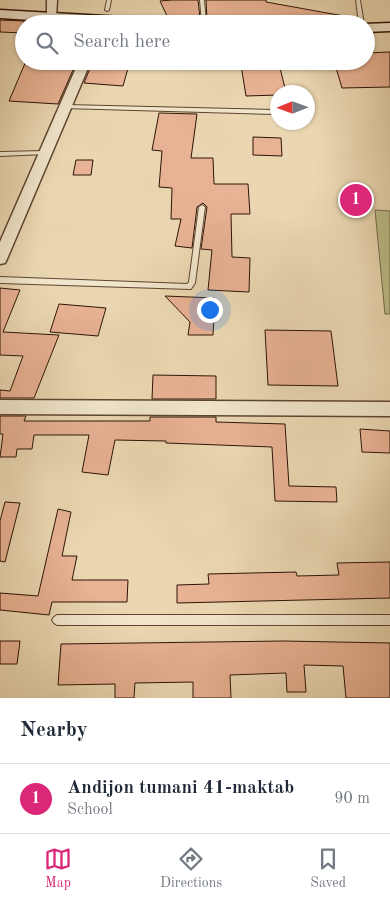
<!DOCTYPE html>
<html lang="en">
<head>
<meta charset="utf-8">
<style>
	body { margin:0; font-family:"Old Standard TT",serif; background:#f2f2f3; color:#1f2937 }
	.compass { position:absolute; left:270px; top:85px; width:45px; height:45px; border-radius:50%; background:#fff; box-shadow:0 1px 4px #0004; rotate:269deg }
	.you { position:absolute; left:209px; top:309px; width:18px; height:18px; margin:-12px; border:4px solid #fff; border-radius:50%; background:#1a73e8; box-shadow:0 0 0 8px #1a73e833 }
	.badge { display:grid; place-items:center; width:32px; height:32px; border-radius:50%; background:#db2777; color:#fff; font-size:16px; font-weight:700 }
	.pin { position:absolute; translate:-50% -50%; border:2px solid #fff; box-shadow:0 1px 5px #0006 }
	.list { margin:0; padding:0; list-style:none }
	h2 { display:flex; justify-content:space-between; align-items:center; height:65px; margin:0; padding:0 20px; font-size:21px }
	h2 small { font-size:16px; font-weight:400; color:#747a83 }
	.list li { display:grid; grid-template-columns:32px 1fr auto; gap:15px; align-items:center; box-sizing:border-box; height:70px; padding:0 20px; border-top:1px solid #e0e1e3 }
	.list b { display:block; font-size:19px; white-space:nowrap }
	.list p { margin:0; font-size:16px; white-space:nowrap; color:#747a83 }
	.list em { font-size:16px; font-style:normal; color:#747a83 }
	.icon { flex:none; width:28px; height:28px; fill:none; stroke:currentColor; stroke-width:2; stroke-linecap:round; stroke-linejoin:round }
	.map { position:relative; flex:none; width:390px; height:698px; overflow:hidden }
	.search { position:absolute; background:#fff; box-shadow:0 1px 4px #0004; left:15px; right:15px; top:15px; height:55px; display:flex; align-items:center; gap:12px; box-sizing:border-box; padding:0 18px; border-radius:28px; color:#747a83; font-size:19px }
	.sheet { height:135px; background:#fff }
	nav { display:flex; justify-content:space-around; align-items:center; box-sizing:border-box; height:70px; border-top:1px solid #e0e1e3; background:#fff; font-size:14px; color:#747a83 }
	nav a { display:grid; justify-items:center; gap:2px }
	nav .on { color:#db2777 }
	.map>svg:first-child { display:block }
</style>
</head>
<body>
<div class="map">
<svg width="390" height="698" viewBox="0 0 390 698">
	<rect width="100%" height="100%" fill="#ead7b1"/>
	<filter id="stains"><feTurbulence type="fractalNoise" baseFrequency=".004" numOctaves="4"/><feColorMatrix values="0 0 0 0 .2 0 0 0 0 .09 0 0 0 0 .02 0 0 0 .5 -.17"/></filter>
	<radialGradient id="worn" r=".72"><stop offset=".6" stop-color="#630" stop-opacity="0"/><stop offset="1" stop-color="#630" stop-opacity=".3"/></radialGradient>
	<!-- green -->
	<path fill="#bbbd89" stroke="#746847" d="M375,210L390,211V314H385Z"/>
	<!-- building -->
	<path fill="#e8b294" stroke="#2d1405" d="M172,0H198L200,18H168L160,1Z
		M206,0H266V2L344,16L343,24H287L241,19H207Z
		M0,20L24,21V33L0,32Z
		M390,52V87L342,88L334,61H366V53Z
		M26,61H77L58,104L9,101Z
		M93,61H130L123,86L84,83Z
		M279,64L286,92H278V95L246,96L241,65Z
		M159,113L197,114L191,158H213L214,184H248L250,214H231L232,257L250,258L249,292L208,290L212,250L201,249L207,207L203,203L197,207L192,248L175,246L181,219H171L172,188L159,187L162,151L152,150Z
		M253,137L281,138L282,156L253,155Z
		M76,160H93L91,175H73Z
		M0,288L20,290L3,332L59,335L34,398H0V390L10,391L23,356L0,355Z
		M165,296L215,298L213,335H188L190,322Z
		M59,304L106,308L98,336L50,332Z
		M265,330L331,331L338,386L268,385Z
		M153,375L216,376V399H152Z
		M0,416H26L24,421H150V417H216V422L285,424L289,486L336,487L337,502L275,501L272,447L166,443V441L115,440L108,475L82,472L89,435H34L32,449H17L16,457H0L3,434H0Z
		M360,429L390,431V453L362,452Z
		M5,502L20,503L5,562L0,561V521Z
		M58,509L71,512L62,556H77L72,580H128L127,602H52L49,615L0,610V593L38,596Z
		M390,562V598L177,603V585L209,584L208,574L296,572L297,576L339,575L337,563Z
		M0,641H20L17,664H0Z
		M284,641L390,643V698H346L343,666L304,665L306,692H287L286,673L230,675L231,698H193V682L135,683L134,698H115V684L58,685L61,644Z"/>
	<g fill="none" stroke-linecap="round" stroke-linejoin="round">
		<defs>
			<path id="service" d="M107,0H111L109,10L107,11L105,10Z
				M200,0H204L206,24H202Z
				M356,0H360L364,24H359Z
				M66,105L273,110L276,112L273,114L64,108L63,107Z
				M44,151L46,152V154L0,156V152Z
				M202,205L205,207L195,283L191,289L0,283V277L187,284L189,282L199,207Z
				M57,615H390V625H57L54,623L52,620L54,617Z"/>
			<path id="minor" d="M47,0H57L56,18L52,19L47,16Z
				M79,61H91L7,259L5,263L0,264V242Z
				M0,400L390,402V416L0,414Z"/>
			<path id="secondary" d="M0,10L175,20L180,21L182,24H93L0,18Z
				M390,23V31L366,32L365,24Z"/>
		</defs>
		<!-- service casing -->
		<use href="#service" stroke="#5c4530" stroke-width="2"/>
		<!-- minor casing -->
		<use href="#minor" stroke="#5c4530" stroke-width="3"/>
		<!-- secondary casing -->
		<use href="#secondary" stroke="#2d1405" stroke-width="3"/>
		<!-- service -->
		<use href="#service" fill="#f1e5cc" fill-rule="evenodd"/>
		<!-- minor -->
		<use href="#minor" fill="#f1e5cc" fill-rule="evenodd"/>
		<!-- secondary -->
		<use href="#secondary" fill="#f1e5cc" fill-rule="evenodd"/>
	</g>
	<rect width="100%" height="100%" filter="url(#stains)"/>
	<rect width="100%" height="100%" fill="url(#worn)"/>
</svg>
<svg class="compass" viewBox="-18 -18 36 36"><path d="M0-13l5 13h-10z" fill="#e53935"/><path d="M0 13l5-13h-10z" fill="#747a83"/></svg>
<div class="you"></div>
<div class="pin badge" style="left:356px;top:200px">1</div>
<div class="search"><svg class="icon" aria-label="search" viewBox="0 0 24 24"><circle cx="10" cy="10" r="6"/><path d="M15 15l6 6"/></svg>Search here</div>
</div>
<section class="sheet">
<h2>Nearby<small></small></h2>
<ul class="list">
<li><span class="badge">1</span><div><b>Andijon tumani 41-maktab</b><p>School</p></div><em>90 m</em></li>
</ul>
</section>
<nav>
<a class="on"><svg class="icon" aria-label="map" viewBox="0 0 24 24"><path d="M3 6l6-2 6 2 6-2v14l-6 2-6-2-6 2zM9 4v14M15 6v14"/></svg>Map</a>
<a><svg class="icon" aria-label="directions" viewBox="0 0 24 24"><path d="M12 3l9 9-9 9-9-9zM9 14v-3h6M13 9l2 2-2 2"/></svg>Directions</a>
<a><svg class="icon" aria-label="saved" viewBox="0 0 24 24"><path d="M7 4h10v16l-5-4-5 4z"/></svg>Saved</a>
</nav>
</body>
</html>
